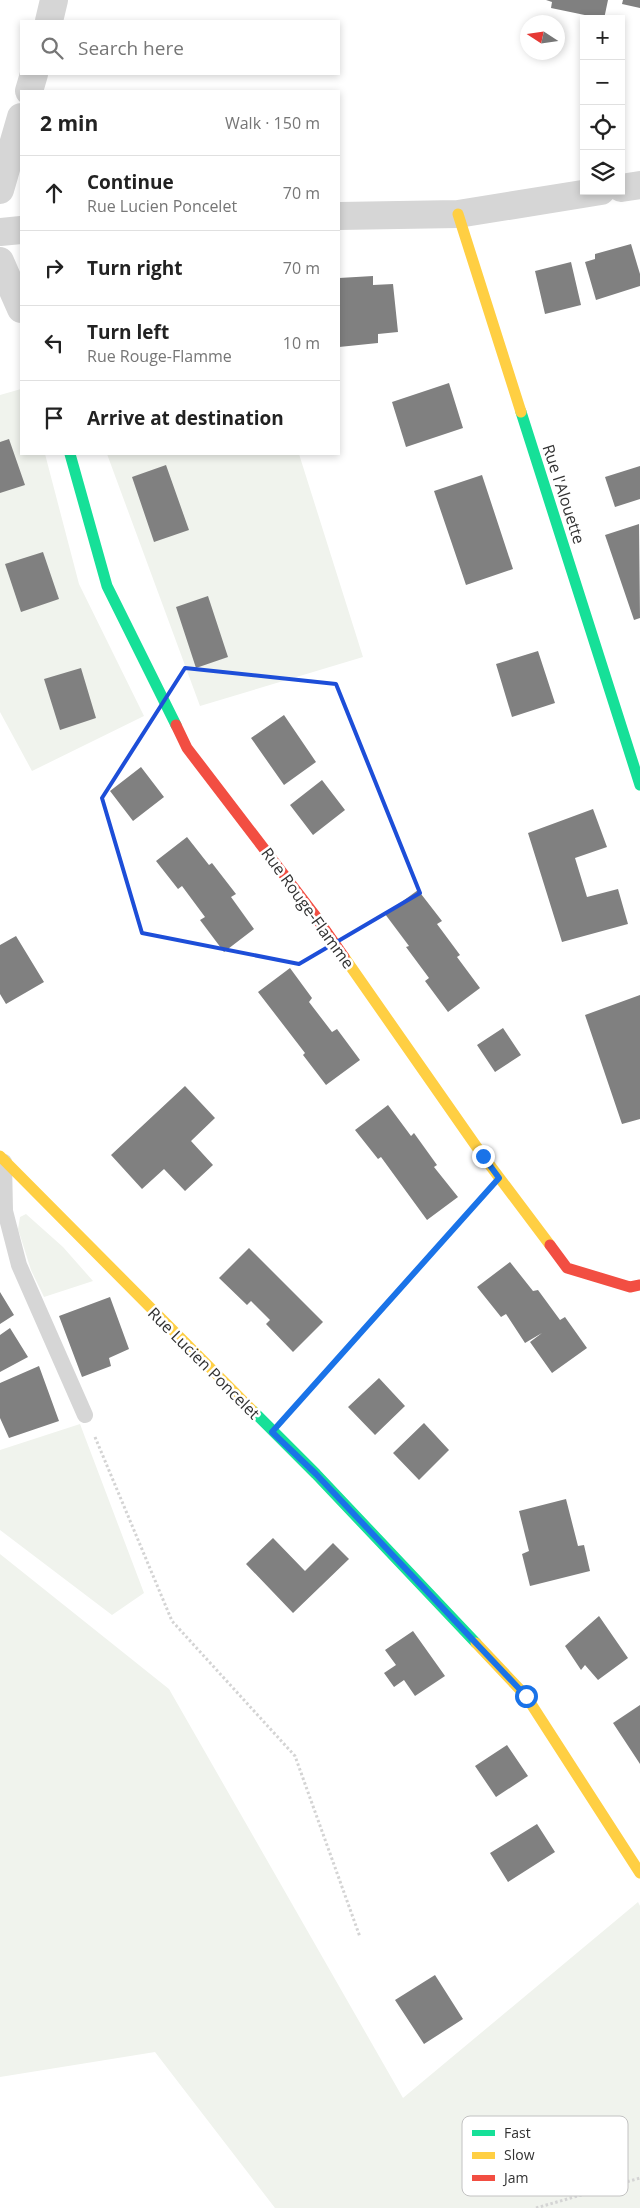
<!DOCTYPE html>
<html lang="en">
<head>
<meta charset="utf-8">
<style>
	body { margin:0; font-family:"Open Sans",sans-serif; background:#f2f2f2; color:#222 }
	.controls { position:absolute; right:15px; top:15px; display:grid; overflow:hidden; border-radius:0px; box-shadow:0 2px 8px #0003 }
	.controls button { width:45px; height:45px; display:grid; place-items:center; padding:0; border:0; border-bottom:1px solid #e0e0e0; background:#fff; color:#222; font:25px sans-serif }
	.compass { position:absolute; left:520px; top:15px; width:45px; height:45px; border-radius:50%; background:#fff; box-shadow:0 2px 8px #0003; rotate:282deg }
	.stop { position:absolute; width:15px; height:15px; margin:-11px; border:4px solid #1a73e8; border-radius:50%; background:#fff }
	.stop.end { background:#1a73e8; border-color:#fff; box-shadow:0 1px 5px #0008 }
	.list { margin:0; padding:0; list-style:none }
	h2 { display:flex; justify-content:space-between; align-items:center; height:65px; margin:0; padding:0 20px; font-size:21px }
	h2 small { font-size:16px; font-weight:400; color:#767676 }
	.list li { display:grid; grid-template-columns:32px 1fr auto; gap:15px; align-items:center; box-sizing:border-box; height:75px; padding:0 20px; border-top:1px solid #e0e0e0 }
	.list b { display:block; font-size:19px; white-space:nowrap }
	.list p { margin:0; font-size:16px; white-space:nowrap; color:#767676 }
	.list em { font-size:16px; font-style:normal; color:#767676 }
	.icon { flex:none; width:28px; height:28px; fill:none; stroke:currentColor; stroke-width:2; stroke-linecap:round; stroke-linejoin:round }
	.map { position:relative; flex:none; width:640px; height:2208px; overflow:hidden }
	.search { position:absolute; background:#fff; box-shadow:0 2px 8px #0003; left:20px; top:20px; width:320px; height:55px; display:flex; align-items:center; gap:12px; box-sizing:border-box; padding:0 18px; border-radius:0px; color:#767676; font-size:19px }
	.panel { position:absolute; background:#fff; box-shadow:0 2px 8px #0003; left:20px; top:90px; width:320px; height:365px; border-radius:0px }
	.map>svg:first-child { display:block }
</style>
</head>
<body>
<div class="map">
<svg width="640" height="2208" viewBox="0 0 640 2208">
	<rect width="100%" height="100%" fill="#fff"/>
	<!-- green -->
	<path fill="#f0f3ed" d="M21,389V454H45L79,584L144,716L32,771L0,712V395Z
		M107,454H299L363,657L200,706Z
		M26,1214L63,1247L93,1281L44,1297L31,1270L18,1229L20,1217Z
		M80,1424L144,1593L112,1615L0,1530V1450Z
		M0,1554L169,1689L403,2098L638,1902L640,1906V2208H275L155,2052L0,2077Z"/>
	<!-- building -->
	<path fill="#808080" d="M546,0H608L604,19L551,8L552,2Z
		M623,0H640V8L622,4Z
		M631,244L640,274V286L596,300L585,262L595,259V254Z
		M571,262L581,305L545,314L535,271Z
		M373,276V285L393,284L398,332L378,334V343L339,347V278Z
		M449,383L463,428L406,447L392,402Z
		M9,439L25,485L0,493V442Z
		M166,465L189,530L154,542L132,477Z
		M640,466V499L615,507L605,477Z
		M482,475L513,569L466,585L434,491Z
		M639,524L640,618L634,620L605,535Z
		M43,552L59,599L21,612L5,564Z
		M208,596L228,657L196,668L176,607Z
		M538,651L555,703L512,717L496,664Z
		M81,668L96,718L60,730L44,679Z
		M284,715L316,762L284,785L251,738Z
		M141,767L164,797L133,821L110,791Z
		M322,780L345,810L313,835L290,805Z
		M593,809L607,847L575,858L587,897L618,889L628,924L562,942L528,833Z
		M187,837L209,865L212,863L236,894L231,897L254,929L224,952L200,920L205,917L182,886L178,889L156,861Z
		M418,890L442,921L437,924L460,955L457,957L480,988L448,1012L425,981L429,978L406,947L409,946L385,914Z
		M16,936L44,982L6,1004L0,994V945Z
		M290,968L312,998L309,1002L332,1032L337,1029L360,1060L326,1085L303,1055L305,1053L258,992Z
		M640,995V1119L622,1124L585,1015Z
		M503,1028L521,1055L495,1072L477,1045Z
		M185,1086L215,1118L191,1141L213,1165L185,1191L164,1169L142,1189L111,1155Z
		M388,1105L411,1136L414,1133L437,1165L434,1167L458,1197L427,1220L381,1157L378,1159L355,1130Z
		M249,1248L323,1322L293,1352L266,1324L270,1320L251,1301L247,1305L219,1278Z
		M510,1262L533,1291L538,1290L560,1320L565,1317L587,1348L552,1373L530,1342L542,1333L525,1343L506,1314L501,1317L477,1287Z
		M0,1292L14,1315L0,1324Z
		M110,1297L129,1349L109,1358L111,1366L82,1377L59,1316Z
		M10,1328L28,1357L0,1372V1335Z
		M39,1366L59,1421L9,1438L0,1418V1383Z
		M379,1378L405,1406L375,1435L348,1407Z
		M424,1423L449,1450L419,1480L393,1453Z
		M566,1499L578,1546L584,1545L590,1571L530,1586L522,1554L529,1551L519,1511Z
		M273,1538L305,1571L333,1543L349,1559L293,1613L246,1564Z
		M599,1616L628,1658L598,1680L585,1665L581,1670L565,1646Z
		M413,1631L445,1676L415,1696L404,1680L394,1687L384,1673L396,1665L385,1650Z
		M640,1705V1764L613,1723Z
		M507,1745L528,1776L496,1797L475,1766Z
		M537,1824L555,1852L508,1882L490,1853Z
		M435,1975L463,2019L424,2044L395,2000Z"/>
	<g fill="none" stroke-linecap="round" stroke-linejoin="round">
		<!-- path -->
		<path stroke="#d4d4d4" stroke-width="3" stroke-dasharray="2.5 2.5" stroke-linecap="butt" d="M293,1409L478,1201
			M95,1437L172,1621L295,1756L360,1937
			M536,2208L640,2178"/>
		<!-- lane -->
		<path stroke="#d6d6d6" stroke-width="16" d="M4,1162L5,1211L19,1265L85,1415"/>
		<!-- street -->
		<path stroke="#d6d6d6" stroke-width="28" d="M49,21L54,0
			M29,91L34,74
			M621,188L640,185
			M0,190L21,117
			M339,216L458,214L601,191
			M0,232L21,230
			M0,261L21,309"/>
		<!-- fast -->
		<path stroke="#16e098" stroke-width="11" d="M521,412L640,785
			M70,454L107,586L176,725
			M253,1411L316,1474L476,1643"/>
		<!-- slow -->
		<path stroke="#ffcf43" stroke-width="11" d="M458,214L521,412
			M344,957L483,1156L550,1245
			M0,1156L253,1411
			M476,1643L526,1696L640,1873"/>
		<!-- jam -->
		<path stroke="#f24e42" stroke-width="11" d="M176,725L187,748L314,914L344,957
			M550,1245L567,1268L630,1287L640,1285"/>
	</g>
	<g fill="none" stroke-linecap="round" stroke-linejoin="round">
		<!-- route -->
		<path stroke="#1a73e8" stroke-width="6" d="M483,1156L499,1178L272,1432L316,1474L526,1696"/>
	</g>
	<!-- marked area -->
	<path fill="none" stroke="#1d4ed8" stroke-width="4" stroke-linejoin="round" d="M185,668L336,684L420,893L299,964L142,933L102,798Z"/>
	<g text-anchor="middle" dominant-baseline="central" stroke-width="5" stroke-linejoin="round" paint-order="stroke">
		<!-- street labels -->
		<g font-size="16" fill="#323232" stroke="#fff">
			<text transform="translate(564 494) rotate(72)">Rue l'Alouette</text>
			<text transform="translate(308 908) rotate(54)">Rue Rouge-Flamme</text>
			<text transform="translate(204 1363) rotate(45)">Rue Lucien Poncelet</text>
		</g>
	</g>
	<!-- legend -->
	<rect x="462" y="2116" width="166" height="80" rx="8" fill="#fff" stroke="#c2c2c2" stroke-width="1"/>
	<rect x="472" y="2130" width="23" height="6" fill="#16e098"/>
	<rect x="472" y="2152" width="23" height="7" fill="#ffcf43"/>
	<rect x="472" y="2175" width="23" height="6" fill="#f24e42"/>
	<g font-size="14" fill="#323232">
		<text x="504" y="2138">Fast</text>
		<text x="504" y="2160">Slow</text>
		<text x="504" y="2183">Jam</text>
	</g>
</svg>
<div class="controls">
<button>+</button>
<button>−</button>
<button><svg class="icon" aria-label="locate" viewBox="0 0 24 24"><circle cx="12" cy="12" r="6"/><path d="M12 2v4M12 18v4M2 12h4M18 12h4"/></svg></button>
<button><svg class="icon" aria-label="layers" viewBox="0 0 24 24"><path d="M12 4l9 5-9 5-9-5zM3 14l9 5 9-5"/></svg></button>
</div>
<svg class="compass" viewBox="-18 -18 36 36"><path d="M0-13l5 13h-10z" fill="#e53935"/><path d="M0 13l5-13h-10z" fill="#767676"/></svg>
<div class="stop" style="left:526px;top:1696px"></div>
<div class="stop end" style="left:483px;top:1156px"></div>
<div class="search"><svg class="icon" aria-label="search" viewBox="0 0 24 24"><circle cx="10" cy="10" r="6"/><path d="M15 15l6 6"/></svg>Search here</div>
<section class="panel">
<h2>2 min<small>Walk · 150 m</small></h2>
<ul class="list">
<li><svg class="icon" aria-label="ahead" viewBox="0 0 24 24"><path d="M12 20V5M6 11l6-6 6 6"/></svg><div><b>Continue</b><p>Rue Lucien Poncelet</p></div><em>70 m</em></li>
<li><svg class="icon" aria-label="right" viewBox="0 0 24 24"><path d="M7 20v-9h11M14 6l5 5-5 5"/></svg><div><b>Turn right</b></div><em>70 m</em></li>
<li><svg class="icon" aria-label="left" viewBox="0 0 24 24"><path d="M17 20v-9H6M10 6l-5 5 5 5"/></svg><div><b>Turn left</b><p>Rue Rouge-Flamme</p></div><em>10 m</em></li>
<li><svg class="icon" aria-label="arrive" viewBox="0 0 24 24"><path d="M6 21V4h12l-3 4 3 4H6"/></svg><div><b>Arrive at destination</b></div></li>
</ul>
</section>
</div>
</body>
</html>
